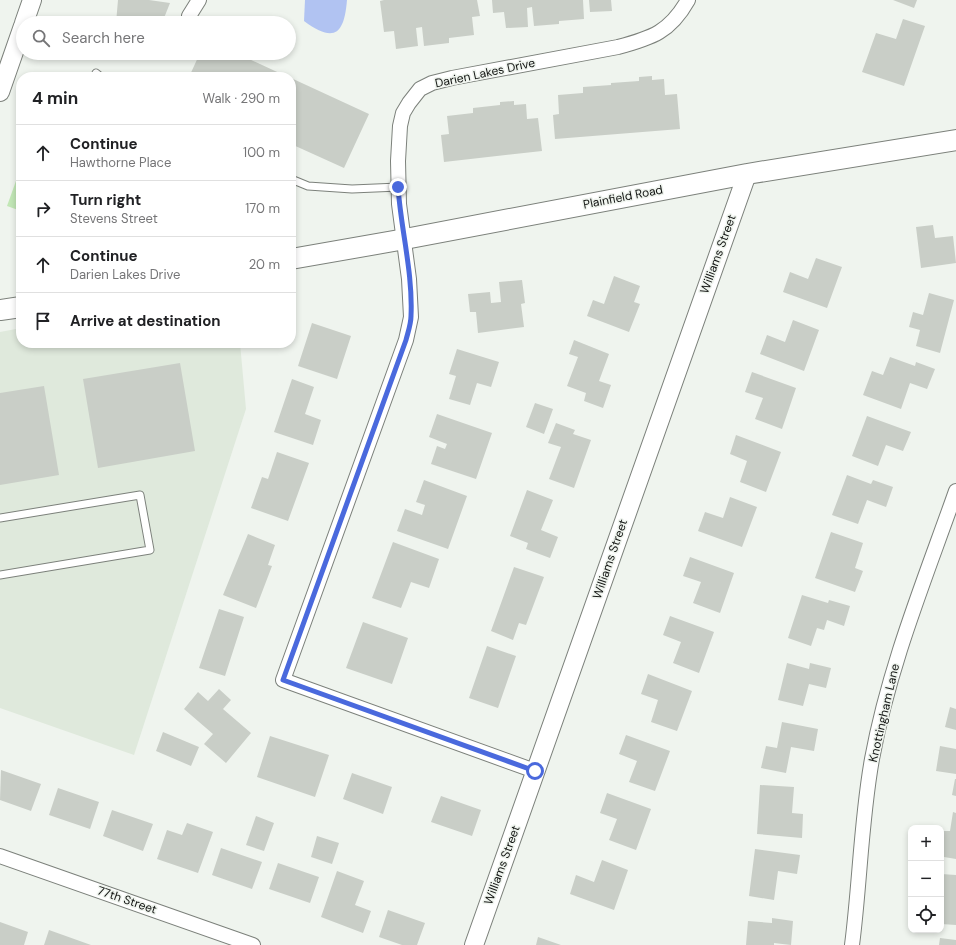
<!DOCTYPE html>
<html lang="en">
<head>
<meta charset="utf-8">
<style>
	body { margin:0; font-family:"DM Sans",sans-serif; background:#f6f6f6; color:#202124 }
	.controls { position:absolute; right:12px; bottom:12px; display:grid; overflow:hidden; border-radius:8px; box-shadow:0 2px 6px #0003 }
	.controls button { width:36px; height:36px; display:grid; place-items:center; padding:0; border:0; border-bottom:1px solid #e0e0e0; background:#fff; color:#202124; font:20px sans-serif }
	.stop { position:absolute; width:12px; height:12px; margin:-9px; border:3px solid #4a69dd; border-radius:50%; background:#fff }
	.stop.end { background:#4a69dd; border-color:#fff; box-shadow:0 1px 4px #0008 }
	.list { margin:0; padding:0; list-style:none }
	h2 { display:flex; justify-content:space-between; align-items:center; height:52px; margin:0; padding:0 16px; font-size:17px }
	h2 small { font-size:13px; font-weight:400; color:#757577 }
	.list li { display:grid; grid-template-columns:26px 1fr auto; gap:12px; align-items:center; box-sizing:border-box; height:56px; padding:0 16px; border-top:1px solid #e0e0e0 }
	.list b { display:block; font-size:15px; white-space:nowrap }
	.list p { margin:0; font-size:13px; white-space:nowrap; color:#757577 }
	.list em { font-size:13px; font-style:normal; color:#757577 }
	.icon { flex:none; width:22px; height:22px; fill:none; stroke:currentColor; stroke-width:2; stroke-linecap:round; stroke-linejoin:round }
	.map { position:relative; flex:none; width:956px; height:945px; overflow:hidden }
	.search { position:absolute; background:#fff; box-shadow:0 2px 6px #0003; left:16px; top:16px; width:280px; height:44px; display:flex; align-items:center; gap:10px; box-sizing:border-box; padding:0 14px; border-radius:22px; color:#757577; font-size:15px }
	.panel { position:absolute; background:#fff; box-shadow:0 2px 6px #0003; left:16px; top:72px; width:280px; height:276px; border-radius:16px }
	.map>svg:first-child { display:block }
</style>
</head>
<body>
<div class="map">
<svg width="956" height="945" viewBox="0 0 956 945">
	<rect width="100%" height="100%" fill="#eff4ee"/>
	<!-- built -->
	<path fill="#dfe9dc" d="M21,328V343H240L246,409L134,755L0,708V332Z"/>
	<!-- green -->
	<path fill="#c2e7b6" d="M21,167V211L7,206Z"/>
	<!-- water -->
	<path fill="#b1c3f2" d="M305,0H347C344,35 334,43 304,21Z"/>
	<!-- building -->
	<path fill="#c9cec7" d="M118,0H149L170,3L162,23H116Z
		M384,0H477L480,16L472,17L474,35L449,38V43L424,46L422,27L416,28L418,46L396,49L394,31L384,32L380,1Z
		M492,0H583L584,19L559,21V24L534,26L532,7L527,8L528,27L506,28L504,12L493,13Z
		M589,0H611L612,11L590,12Z
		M893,0H917L914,8Z
		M903,19L925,26L904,86L862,72L876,33L896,39Z
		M200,53H236L288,77H189Z
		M652,76V80L664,79L665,95L677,94L680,129L555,139L553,115L559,114L558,95L583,93V87L611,85V83L639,81V77Z
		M291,78L369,114L344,168L291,144Z
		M514,101V105L526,104L527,119L538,118L542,151L444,162L441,135L449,134L447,116L473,113V108L500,105V102Z
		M933,225L935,238L953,236L956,263L921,268L916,227Z
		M816,258L842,267L827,308L783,292L790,272L808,279Z
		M614,276L640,286L634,302L640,304L629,332L587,316L593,300L604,304Z
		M522,280L525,303L521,304L524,327L478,333L476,312H470L468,294L490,292L491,303L501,302L499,282Z
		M929,293L954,300L940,353L916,346L920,330L909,327L913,312L923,315Z
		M793,320L819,330L804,371L760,354L767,335L785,342Z
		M312,323L351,336L337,379L298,366Z
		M574,340L609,354L599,381L611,385L603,408L584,401L586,393L567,386L578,357L569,354Z
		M457,349L499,362L491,387L477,383L470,405L449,399L456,376L449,374Z
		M890,357L915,366L916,362L935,369L927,389L910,383L901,409L863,395L872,371L883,375Z
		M180,363L195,451L98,468L83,379Z
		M752,372L796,388L782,429L755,419L763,398L745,392Z
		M292,379L314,387L305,414L321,420L313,445L274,432Z
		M44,386L59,475L0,485V393Z
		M535,403L553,409L544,434L526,427Z
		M437,414L492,433L476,479L431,464L437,446L445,449L447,444L429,437Z
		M867,416L911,432L903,451L886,445L878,466L852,456Z
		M556,423L575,430L573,434L591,440L574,488L549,479L561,447L548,443Z
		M736,435L781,452L766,492L740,482L747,461L730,454Z
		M277,452L309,463L288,521L251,508L262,477L268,479Z
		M847,475L871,484L873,480L893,487L886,507L867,500L858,524L832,515Z
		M424,480L467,496L448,549L397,531L405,509L422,515L425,505L416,502Z
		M527,490L553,500L541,530L558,537L550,558L526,549L528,543L510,536Z
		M730,497L757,507L742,547L698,531L705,512L723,518Z
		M831,532L863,543L855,568L863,571L855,592L815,578Z
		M248,534L275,545L268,565L272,566L256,608L223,595Z
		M393,542L439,559L429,588L411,582L401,608L372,598Z
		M690,557L734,573L720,613L693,603L701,582L683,576Z
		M514,567L544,577L526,625L519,623L513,640L491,631Z
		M802,595L828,603L829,600L850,606L844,626L827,620L824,630L817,628L811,646L788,638Z
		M219,609L244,617L225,676L199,668Z
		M670,616L714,632L699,673L673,663L681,642L663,635Z
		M363,622L408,638L392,684L346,668Z
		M487,646L516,656L498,708L469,698Z
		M787,663L809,669L810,663L831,668L826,688L809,684L803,706L778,700Z
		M648,674L692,691L677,731L651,722L658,700L641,694Z
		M219,689L231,700L223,709L251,733L226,763L204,744L213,734L184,709L198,692L208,701Z
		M950,707L956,709V730L945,727Z
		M782,722L818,729L814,751L791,747L786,773L761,768L766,746L777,748Z
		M163,732L199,747L191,766L156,751Z
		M626,735L670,751L655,791L629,782L637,761L619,754Z
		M270,736L329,755L315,797L257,777Z
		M940,746L956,749V774L936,771Z
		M1,770L41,784L31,811L0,800Z
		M352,773L392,787L383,814L343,799Z
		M955,779H956V796L952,795Z
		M760,785L794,787L792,813L803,814L802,838L757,834Z
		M58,788L99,802L90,829L49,815Z
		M607,793L651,809L636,850L609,840L617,819L600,813Z
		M441,796L481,810L472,836L431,822Z
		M112,810L153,824L143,851L103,836Z
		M953,812L956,813V859L944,857V861H941V840H943L944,831H950Z
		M256,816L274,823L264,851L246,845Z
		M187,823L213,832L198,873L157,859L167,830L182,835Z
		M317,836L339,843L332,864L311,857Z
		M221,848L262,862L252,889L212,875Z
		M755,849L800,855L797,874L778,871L774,900L749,896Z
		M602,860L628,870L614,910L570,894L576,875L594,882Z
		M278,863L319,877L310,903L269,889Z
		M337,871L364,881L355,905L371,911L363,933L321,917Z
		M941,874L956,875V925L941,924Z
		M388,910L425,923L417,945H402L379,937Z
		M772,918L793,921L791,945L774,943V945H746L748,921L772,923Z
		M0,922L28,932L24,945H0Z
		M49,930L91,945H44Z
		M538,937L561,945H536Z
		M940,938L956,940V945H939Z"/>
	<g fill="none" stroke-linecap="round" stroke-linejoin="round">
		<defs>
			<path id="service" d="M96,73L101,77
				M291,179L308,186L352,189L399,187
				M0,518L140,495L150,550L0,575"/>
			<path id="minor" d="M189,16L199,0
				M535,771L283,680L406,340L411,317L409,279L399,204L398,161L400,126L403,113L409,103L420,89L432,83L452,78L618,47C652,38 670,32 688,0
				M0,856L253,945
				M852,945C860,883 861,820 872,759C889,666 925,579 956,491"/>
			<path id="tertiary" d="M24,23L32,0
				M0,92L23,26
				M474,945L747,174"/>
			<path id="secondary" d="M291,259L405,239L747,174L956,140
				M0,310L21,307"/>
		</defs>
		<!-- service casing -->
		<use href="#service" stroke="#7c817b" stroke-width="9"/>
		<!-- minor casing -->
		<use href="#minor" stroke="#7c817b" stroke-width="16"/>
		<!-- tertiary casing -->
		<use href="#tertiary" stroke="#7c817b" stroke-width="20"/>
		<!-- secondary casing -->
		<use href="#secondary" stroke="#7c817b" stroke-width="22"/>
		<!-- service -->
		<use href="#service" stroke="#fff" stroke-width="7"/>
		<!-- minor -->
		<use href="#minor" stroke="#fff" stroke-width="14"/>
		<!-- tertiary -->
		<use href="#tertiary" stroke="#fff" stroke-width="18"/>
		<!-- secondary -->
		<use href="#secondary" stroke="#fff" stroke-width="20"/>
	</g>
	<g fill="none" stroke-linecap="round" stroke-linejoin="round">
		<!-- route -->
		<path stroke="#4a69dd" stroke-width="5" d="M398,187C401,230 413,273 411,316C411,324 408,332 406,340L283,680L535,771"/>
	</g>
	<g text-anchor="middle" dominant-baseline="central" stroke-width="3" stroke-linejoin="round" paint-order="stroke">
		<!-- street labels -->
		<g font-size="12" fill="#121412" stroke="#eff4ee">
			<text transform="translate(485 73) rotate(-12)">Darien Lakes Drive</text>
			<text transform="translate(623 197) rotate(-11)">Plainfield Road</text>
			<text transform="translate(718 254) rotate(-70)">Williams Street</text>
			<text transform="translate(610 559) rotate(-71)">Williams Street</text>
			<text transform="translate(884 713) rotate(-77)">Knottingham Lane</text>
			<text transform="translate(502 865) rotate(-70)">Williams Street</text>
			<text transform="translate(127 900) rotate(19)">77th Street</text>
		</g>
	</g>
</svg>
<div class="controls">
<button>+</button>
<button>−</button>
<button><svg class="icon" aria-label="locate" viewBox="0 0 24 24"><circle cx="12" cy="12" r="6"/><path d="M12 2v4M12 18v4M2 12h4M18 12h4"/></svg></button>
</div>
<div class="stop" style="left:535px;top:771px"></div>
<div class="stop end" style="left:398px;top:187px"></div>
<div class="search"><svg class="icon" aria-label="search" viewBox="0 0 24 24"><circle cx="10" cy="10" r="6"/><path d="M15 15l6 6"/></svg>Search here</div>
<section class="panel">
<h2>4 min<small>Walk · 290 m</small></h2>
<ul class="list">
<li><svg class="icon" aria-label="ahead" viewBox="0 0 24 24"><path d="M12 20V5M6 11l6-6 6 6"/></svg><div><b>Continue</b><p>Hawthorne Place</p></div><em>100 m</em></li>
<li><svg class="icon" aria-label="right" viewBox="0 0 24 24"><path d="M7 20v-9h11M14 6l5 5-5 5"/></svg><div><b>Turn right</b><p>Stevens Street</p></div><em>170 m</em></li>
<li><svg class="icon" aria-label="ahead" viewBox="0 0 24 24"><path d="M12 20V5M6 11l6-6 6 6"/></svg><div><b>Continue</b><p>Darien Lakes Drive</p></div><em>20 m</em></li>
<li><svg class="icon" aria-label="arrive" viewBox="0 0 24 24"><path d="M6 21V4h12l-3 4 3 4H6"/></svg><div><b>Arrive at destination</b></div></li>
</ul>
</section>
</div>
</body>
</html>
